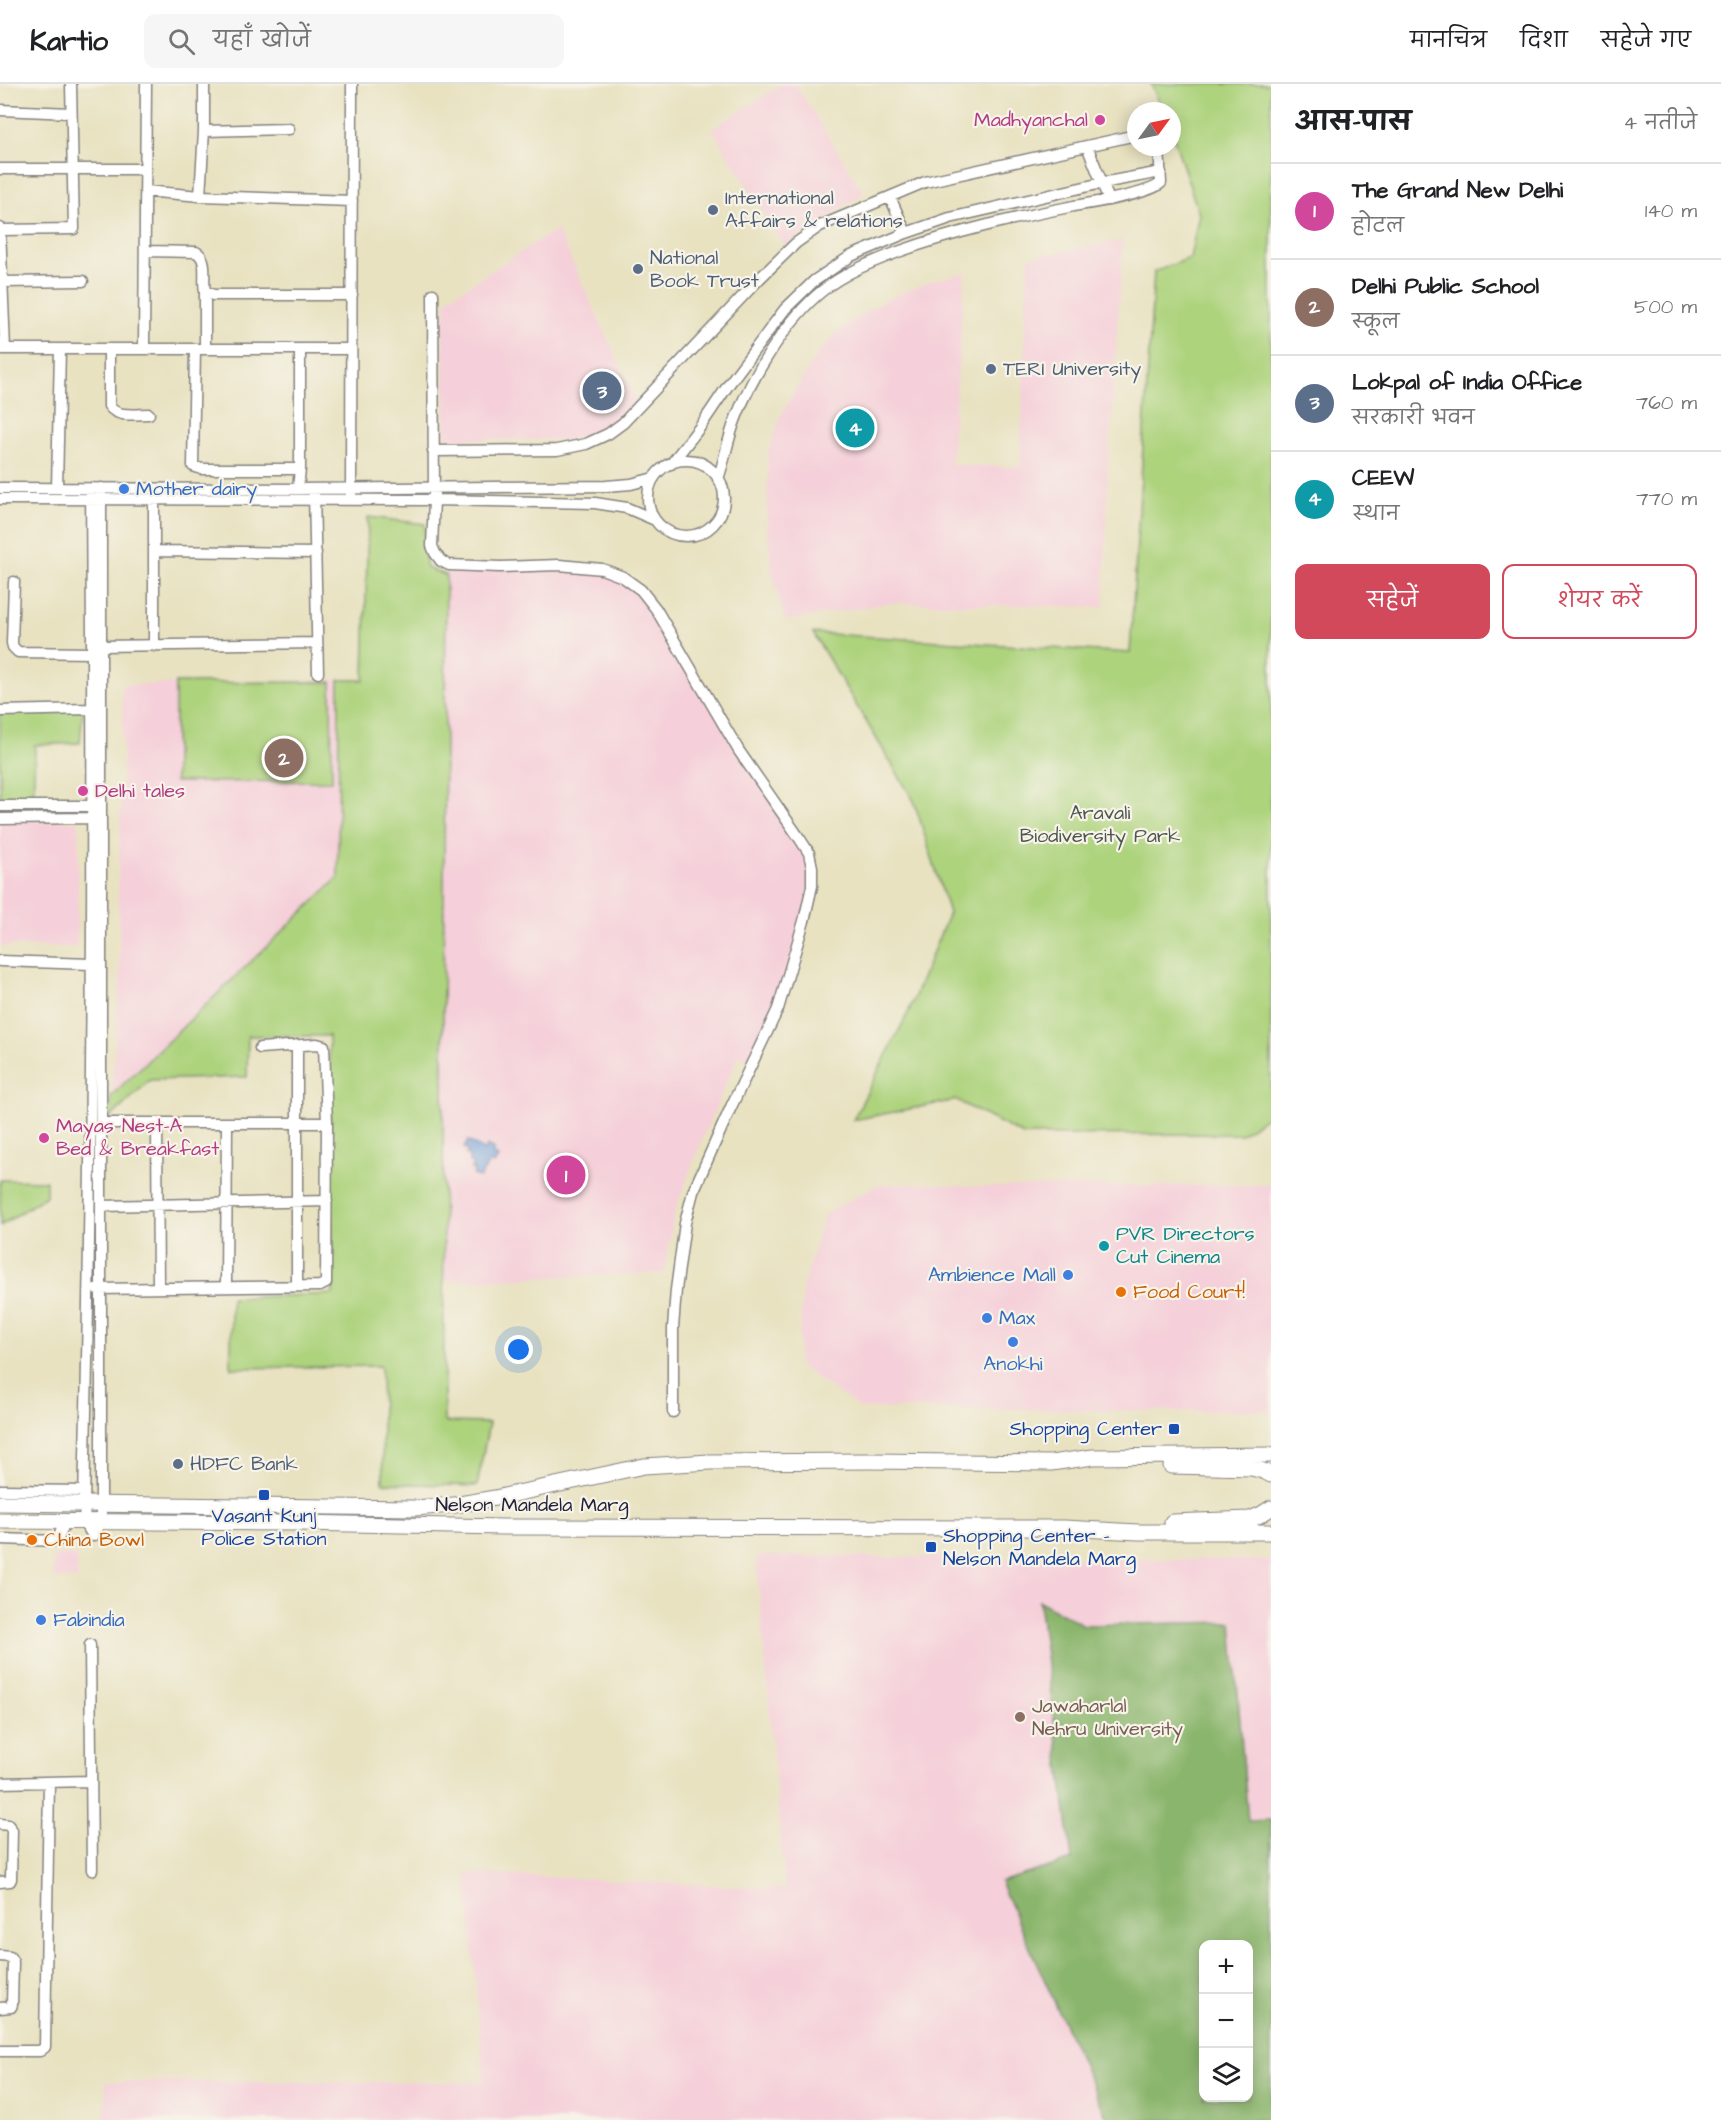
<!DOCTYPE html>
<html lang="hi">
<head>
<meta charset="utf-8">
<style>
	body { margin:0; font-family:"Architects Daughter","Playpen Sans Deva",sans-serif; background:#f6f6f6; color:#202124 }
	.controls { position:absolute; right:18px; bottom:18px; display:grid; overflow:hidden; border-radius:12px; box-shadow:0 3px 15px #0003 }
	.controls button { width:54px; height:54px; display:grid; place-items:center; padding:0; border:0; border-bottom:2px solid #e0e0e0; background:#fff; color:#202124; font:30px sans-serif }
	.compass { position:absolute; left:1127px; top:18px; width:54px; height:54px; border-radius:50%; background:#fff; box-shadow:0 3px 15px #0003; rotate:57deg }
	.you { position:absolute; left:519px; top:1266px; width:21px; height:21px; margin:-15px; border:4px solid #fff; border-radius:50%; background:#1a73e8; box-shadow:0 0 0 9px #1a73e833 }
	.badge { display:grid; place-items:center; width:39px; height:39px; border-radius:50%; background:#d1495b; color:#fff; font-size:20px; font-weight:700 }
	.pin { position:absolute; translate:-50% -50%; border:3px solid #fff; box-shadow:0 2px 6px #0006 }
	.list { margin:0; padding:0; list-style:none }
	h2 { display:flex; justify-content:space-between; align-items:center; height:78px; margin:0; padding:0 24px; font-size:26px }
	h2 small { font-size:20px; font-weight:400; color:#757577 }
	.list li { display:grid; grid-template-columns:39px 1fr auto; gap:18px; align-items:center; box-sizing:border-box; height:96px; padding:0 24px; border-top:2px solid #e0e0e0 }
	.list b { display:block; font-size:22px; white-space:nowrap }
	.list p { margin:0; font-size:20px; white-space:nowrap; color:#757577 }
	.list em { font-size:20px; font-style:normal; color:#757577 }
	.actions { display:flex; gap:12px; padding:18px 24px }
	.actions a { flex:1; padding:14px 0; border:2px solid #d1495b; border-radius:12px; text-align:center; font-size:21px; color:#d1495b }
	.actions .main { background:#d1495b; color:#fff }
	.icon { flex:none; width:33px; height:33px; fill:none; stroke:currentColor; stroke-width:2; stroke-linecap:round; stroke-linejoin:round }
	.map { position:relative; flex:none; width:1271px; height:2036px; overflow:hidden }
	header { display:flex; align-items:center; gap:36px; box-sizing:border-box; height:84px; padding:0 30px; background:#fff; border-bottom:2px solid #e0e0e0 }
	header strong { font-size:28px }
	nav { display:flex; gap:33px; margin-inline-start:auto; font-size:21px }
	.search { width:420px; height:54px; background:#f6f6f6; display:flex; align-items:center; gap:15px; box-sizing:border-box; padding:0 21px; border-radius:12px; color:#757577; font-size:22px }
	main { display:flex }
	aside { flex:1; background:#fff }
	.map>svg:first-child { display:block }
</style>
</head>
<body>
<header>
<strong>Kartio</strong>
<div class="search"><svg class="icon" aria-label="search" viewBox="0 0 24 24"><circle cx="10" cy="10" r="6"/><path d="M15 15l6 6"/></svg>यहाँ खोजें</div>
<nav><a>मानचित्र</a><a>दिशा</a><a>सहेजे गए</a></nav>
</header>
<main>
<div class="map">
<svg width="1271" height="2036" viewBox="0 0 1271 2036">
	<rect width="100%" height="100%" fill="#f7f3e8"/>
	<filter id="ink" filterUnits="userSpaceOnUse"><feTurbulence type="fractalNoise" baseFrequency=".0167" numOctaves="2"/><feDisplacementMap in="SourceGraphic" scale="12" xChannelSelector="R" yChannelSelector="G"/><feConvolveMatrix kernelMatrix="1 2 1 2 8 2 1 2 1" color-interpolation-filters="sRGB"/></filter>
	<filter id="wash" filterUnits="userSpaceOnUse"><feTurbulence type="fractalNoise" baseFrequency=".008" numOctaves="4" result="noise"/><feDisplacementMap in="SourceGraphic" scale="24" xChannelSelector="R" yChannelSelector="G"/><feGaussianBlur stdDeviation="1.35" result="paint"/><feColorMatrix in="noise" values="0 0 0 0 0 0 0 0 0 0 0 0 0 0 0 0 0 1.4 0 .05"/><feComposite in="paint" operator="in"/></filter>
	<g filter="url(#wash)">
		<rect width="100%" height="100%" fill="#e8e2c1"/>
		<!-- built -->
		<path fill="#f5cfd9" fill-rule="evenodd" d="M782,0H795L864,109L785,162L712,45Z
			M557,145L637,318L608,340L590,351L567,356L446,355L443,245L446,216Z
			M1123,156L1108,384L1104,523L888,519L785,537L772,486L767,444L768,370L780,333L801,296L817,271L838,248L864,229L888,215L933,196L965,189L951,381L1020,383L1028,174Z
			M446,482L602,485L641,506L809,769L808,819L774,933L752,979L739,971L702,1055L675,1127L664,1189L444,1197L443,945Z
			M338,596V794L111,1012L120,896L118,808L123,665L122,601Z
			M0,736L79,737L77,863L0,862Z
			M922,1100L979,1103L1271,1101V1326L1169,1327L922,1324L861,1325L798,1281L803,1201L824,1131L877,1101Z
			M54,1471L77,1472V1495L53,1494Z
			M756,1472L1271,1476V2036H105L106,1998H484L466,1789L785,1805ZM1204,1860H1248V2014H1204Z"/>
		<!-- green -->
		<path fill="#add37d" stroke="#687a5c" stroke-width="1.5" d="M1151,0H1271V1030L1241,1050L1023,1051L956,1016L853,1036L908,929L949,829L914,717L813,549L1130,569L1154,188L1190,174L1199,130L1172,49V27H1163Z
			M368,433L425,440L424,468L427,484L446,491L443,945L444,1338L489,1339L477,1402L383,1399L381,1282L231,1284V1214L333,1210L329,952H248L247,993L150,996L110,1034L111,1012L338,794L339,596H364Z
			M331,598L332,697L175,698V599Z
			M83,625L80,659L35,661L33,722H0V627Z
			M0,1096L46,1097V1112L0,1142Z"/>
		<!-- forest -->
		<path fill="#8ab56c" stroke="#566c54" stroke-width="1.5" fill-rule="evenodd" d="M1039,1517L1084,1541L1232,1538L1248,1737L1271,1736V2036H1108L1000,1798L1072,1776ZM1204,1860H1248V2014H1204Z"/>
		<!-- water -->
		<path fill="#73a1db" stroke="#4a628b" stroke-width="1.5" d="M468,1057L485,1067L487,1062L494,1066L492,1070L498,1073L494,1080L489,1078L480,1094L473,1091L475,1087L471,1085L473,1082L469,1077V1071L466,1070L468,1067L464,1064Z"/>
	</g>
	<g filter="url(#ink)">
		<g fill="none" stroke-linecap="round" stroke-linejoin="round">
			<defs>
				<path id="minor" d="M0,26L71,29
					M204,47V0
					M1087,62L1109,116
					M0,85H146
					M145,107L200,112L352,117
					M200,112L204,47L289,45
					M890,113L906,149
					M0,144L5,265
					M0,146L74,145L71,0
					M145,167L196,168C209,175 202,194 205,207L213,211H352
					M2,198L83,197
					M205,207V265
					M433,210L434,416L432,462L435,469L441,477L449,481L500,483L559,481L602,485L623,493L641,506L656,525L739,667L800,755L809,769L812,783V802L804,837L778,925L731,1023L693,1108L685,1139L676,1206L673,1244V1328
					M0,265H351
					M109,265V322C117,334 136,330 149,330
					M144,265L146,0
					M195,265L193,382L202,385H300
					M433,367L557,366L586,360L608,350L623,339L759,195L796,159L820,142L925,98L1136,51
					M648 414a38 38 0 1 1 76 0a38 38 0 1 1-76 0Z
					M671,380L700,343L729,300L785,225L814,197L851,172L906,149L950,134L1102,99L1161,88
					M718,395C725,375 728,354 736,334C752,292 787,235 822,207C844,189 872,178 898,168C956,147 1015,134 1074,122C1092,119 1150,110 1161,99L1159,63
					M0,404L298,405L606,402L631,400L654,394
					M57,404L60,265
					M91,405C94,743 92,1082 84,1420L85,1439L93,1452L101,1439V404
					M298,405L300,385V265
					M154,409V562
					M314,409L318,589
					M351,411L352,0
					M0,415L434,416L595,419L627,424L655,436
					M154,467L316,469
					M14,498L12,559L13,563L18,568L91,569
					M101,562L317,559
					M0,627L91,625
					M0,722H91
					M0,735L91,734
					M0,877L91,880
					M102,1039H327
					M157,1039L158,1204
					M102,1122L327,1117
					M297,1202V961
					M226,1203L227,1039
					M97,1205L320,1202L326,1199L327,1039L324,962L317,960L260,964
					M0,1406L84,1407
					M0,1455L57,1457L65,1438
					M90,1561L92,1786
					M0,1699L91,1697
					M0,1740L8,1741L12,1746L11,1795L10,1797L0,1798
					M0,1872L10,1873L13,1878L12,1921L11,1923L0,1924
					M0,1967H40L45,1963L49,1698"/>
				<path id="primary" d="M1171,1382L1252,1384L1263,1387L1271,1391
					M0,1419L414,1424L454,1421L495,1414L644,1382L710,1378L870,1377L1051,1379L1093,1373L1271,1371
					M0,1437L299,1439L503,1443L1064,1444L1138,1448H1271
					M1172,1438L1250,1435L1260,1431L1271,1424"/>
			</defs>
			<!-- minor casing -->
			<use href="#minor" stroke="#85827e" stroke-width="13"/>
			<!-- primary casing -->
			<use href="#primary" stroke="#85827e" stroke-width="17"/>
			<!-- minor -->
			<use href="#minor" stroke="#fff" stroke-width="10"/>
			<!-- primary -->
			<use href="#primary" stroke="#fff" stroke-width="15"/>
		</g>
	</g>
	<!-- markers -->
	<g fill="#d1479c" stroke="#f7f3e8" stroke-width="2">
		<circle cx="1100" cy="36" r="6"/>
		<circle cx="83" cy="707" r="6"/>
		<circle cx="44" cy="1054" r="6"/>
	</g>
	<g fill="#5c6f8a" stroke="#f7f3e8" stroke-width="2">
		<circle cx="713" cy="126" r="6"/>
		<circle cx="638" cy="185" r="6"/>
		<circle cx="991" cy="285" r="6"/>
		<circle cx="178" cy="1380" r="6"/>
	</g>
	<g fill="#3f7fe0" stroke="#f7f3e8" stroke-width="2">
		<circle cx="124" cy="405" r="6"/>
		<circle cx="1068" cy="1191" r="6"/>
		<circle cx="987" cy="1234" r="6"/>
		<circle cx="1013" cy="1258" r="6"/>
		<circle cx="41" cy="1536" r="6"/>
	</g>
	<circle fill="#0f9aa8" stroke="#f7f3e8" stroke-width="2" cx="1104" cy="1162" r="6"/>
	<g fill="#e8710a" stroke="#f7f3e8" stroke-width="2">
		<circle cx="1121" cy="1208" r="6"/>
		<circle cx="32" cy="1456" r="6"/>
	</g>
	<g fill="#1a4fb4" stroke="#f7f3e8" stroke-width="2">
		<rect x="1168" y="1339" width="12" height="12" rx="3"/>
		<rect x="258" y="1405" width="12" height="12" rx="3"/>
		<rect x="925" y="1457" width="12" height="12" rx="3"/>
	</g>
	<circle fill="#8d6e63" stroke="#f7f3e8" stroke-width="2" cx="1020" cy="1633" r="6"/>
	<g text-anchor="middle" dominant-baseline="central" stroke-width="4.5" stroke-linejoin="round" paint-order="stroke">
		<!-- hotel labels -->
		<g font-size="20" fill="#b23c85" stroke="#f7f3e8" text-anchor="start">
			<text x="1088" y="36" text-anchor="end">Madhyanchal</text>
			<text x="95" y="707">Delhi tales</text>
			<text x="56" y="1042">Mayas Nest-A<tspan x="56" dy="23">Bed &amp; Breakfast</tspan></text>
		</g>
		<!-- service labels -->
		<g font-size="20" fill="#4e5e75" stroke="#f7f3e8" text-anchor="start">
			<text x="725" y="114">International<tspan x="725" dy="23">Affairs &amp; relations</tspan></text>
			<text x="650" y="174">National<tspan x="650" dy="23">Book Trust</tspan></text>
			<text x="1003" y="285">TERI University</text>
			<text x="190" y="1380">HDFC Bank</text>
		</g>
		<!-- shop labels -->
		<g font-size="20" fill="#366cbe" stroke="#f7f3e8" text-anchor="start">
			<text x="136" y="405">Mother dairy</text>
			<text x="1056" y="1191" text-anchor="end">Ambience Mall</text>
			<text x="999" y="1234">Max</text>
			<text x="1013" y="1280" text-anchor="middle">Anokhi</text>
			<text x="53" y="1536">Fabindia</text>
		</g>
		<!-- park labels -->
		<g font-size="20" fill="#4c574f" stroke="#f7f3e8">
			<text x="1100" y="729">Aravali<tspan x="1100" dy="23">Biodiversity Park</tspan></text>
		</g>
		<!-- culture labels -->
		<g font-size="20" fill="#0d838f" stroke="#f7f3e8" text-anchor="start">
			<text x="1116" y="1150">PVR Directors<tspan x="1116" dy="23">Cut Cinema</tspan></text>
		</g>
		<!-- food labels -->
		<g font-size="20" fill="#c56008" stroke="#f7f3e8" text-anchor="start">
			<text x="1133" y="1208">Food Court!</text>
			<text x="44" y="1456">China Bowl</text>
		</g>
		<!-- transit labels -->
		<g font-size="20" fill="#164399" stroke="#f7f3e8" text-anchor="end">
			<text x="1162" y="1345">Shopping Center</text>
			<text x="264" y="1432" text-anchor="middle">Vasant Kunj<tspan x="264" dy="23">Police Station</tspan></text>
			<text x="943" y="1452" text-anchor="start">Shopping Center -<tspan x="943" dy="23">Nelson Mandela Marg</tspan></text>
		</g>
		<!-- street labels -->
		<g font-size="20" fill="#22223b" stroke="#f7f3e8">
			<text x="532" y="1421">Nelson Mandela Marg</text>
		</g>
		<!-- education labels -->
		<g font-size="20" fill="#785e54" stroke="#f7f3e8" text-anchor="start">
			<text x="1032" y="1622">Jawaharlal<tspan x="1032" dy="23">Nehru University</tspan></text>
		</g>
	</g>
</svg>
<div class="controls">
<button>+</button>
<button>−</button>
<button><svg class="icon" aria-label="layers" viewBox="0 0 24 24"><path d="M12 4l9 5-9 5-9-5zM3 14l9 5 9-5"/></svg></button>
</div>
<svg class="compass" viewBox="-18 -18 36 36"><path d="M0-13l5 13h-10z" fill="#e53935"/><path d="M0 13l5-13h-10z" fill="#757577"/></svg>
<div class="you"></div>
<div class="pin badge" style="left:566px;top:1091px;background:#d1479c">1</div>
<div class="pin badge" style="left:284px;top:674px;background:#8d6e63">2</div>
<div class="pin badge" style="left:602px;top:307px;background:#5c6f8a">3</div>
<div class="pin badge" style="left:855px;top:344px;background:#0f9aa8">4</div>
</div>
<aside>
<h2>आस-पास<small>4 नतीजे</small></h2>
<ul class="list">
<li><span class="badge" style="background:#d1479c">1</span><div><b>The Grand New Delhi</b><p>होटल</p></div><em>140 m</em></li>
<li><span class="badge" style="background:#8d6e63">2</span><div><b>Delhi Public School</b><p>स्कूल</p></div><em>500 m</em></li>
<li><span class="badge" style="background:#5c6f8a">3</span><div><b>Lokpal of India Office</b><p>सरकारी भवन</p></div><em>760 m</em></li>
<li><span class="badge" style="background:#0f9aa8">4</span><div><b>CEEW</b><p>स्थान</p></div><em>770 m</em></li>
</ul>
<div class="actions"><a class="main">सहेजें</a><a>शेयर करें</a></div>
</aside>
</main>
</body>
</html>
